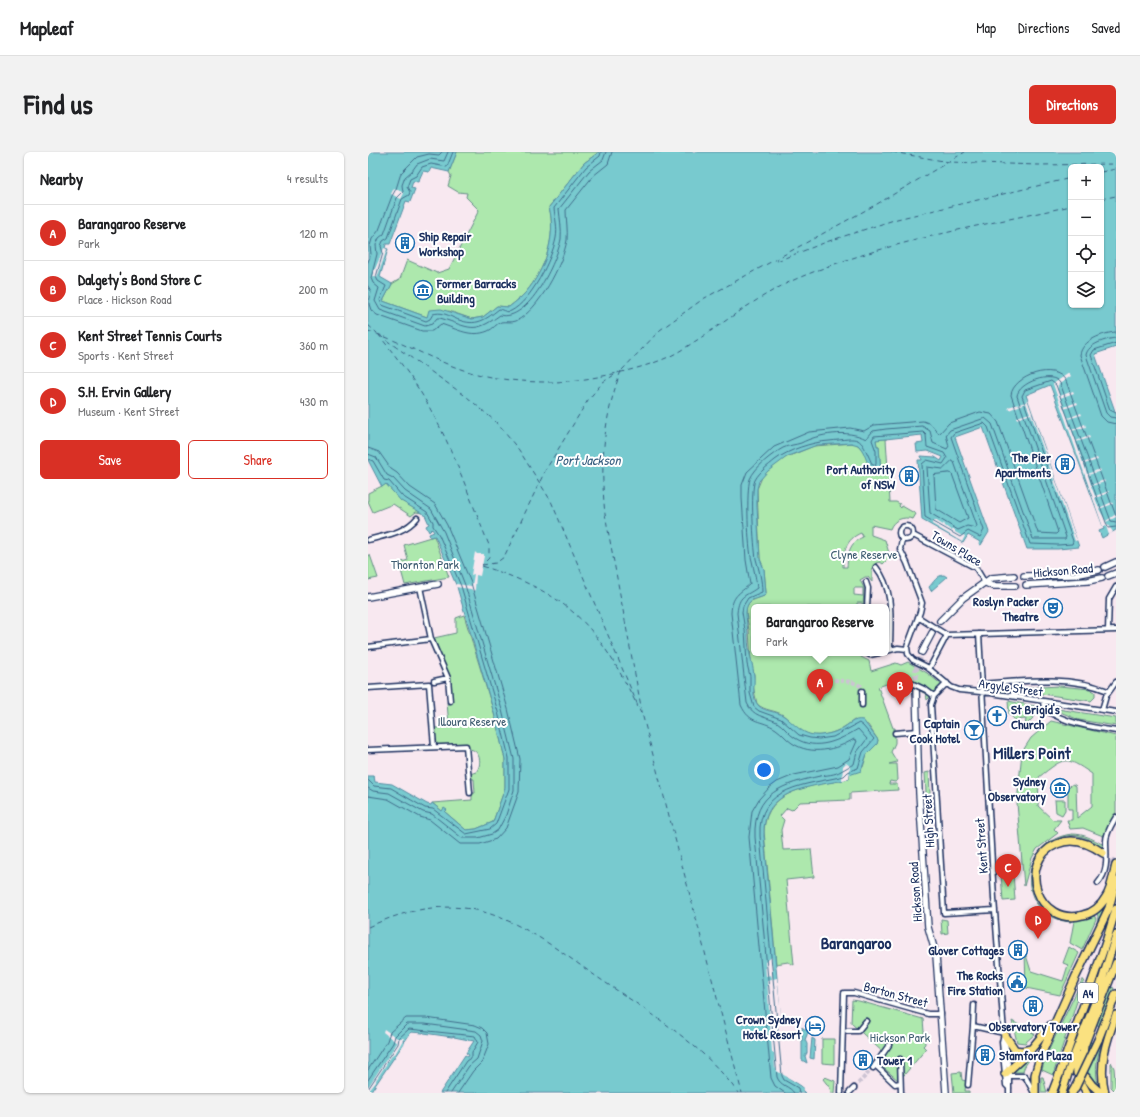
<!DOCTYPE html>
<html lang="en">
<head>
<meta charset="utf-8">
<style>
	body { margin:0; font-family:"Patrick Hand",sans-serif; background:#f2f2f2; color:#202124 }
	.controls { position:absolute; right:12px; top:12px; display:grid; overflow:hidden; border-radius:6px; box-shadow:0 1px 3px #0004 }
	.controls button { width:36px; height:36px; display:grid; place-items:center; padding:0; border:0; border-bottom:1px solid #e0e0e0; background:#fff; color:#202124; font:20px sans-serif }
	.you { position:absolute; left:396px; top:618px; width:14px; height:14px; margin:-10px; border:3px solid #fff; border-radius:50%; background:#1a73e8; box-shadow:0 0 0 6px #1a73e833 }
	.badge { display:grid; place-items:center; width:26px; height:26px; border-radius:50%; background:#d93025; color:#fff; font-size:13px; font-weight:700 }
	.pin { position:absolute; translate:-50% -33px; filter:drop-shadow(0 1px 2px #0008) }
	.pin::after { content:''; position:absolute; top:21px; width:14px; height:12px; background:inherit; clip-path:polygon(0 0,100% 0,50% 100%) }
	.popup { position:absolute; left:383px; top:452px; width:138px; height:52px; box-sizing:border-box; display:grid; place-content:center; border-radius:6px; background:#fff; filter:drop-shadow(0 1px 3px #0005); font-size:13px; white-space:nowrap; color:#757577 }
	.popup b { font-size:15px; color:#202124 }
	.popup::after { content:''; position:absolute; left:50%; top:100%; margin-left:-8px; border:8px solid transparent; border-top-color:#fff }
	.list { margin:0; padding:0; list-style:none }
	h2 { display:flex; justify-content:space-between; align-items:center; height:52px; margin:0; padding:0 16px; font-size:17px }
	h2 small { font-size:13px; font-weight:400; color:#757577 }
	.list li { display:grid; grid-template-columns:26px 1fr auto; gap:12px; align-items:center; box-sizing:border-box; height:56px; padding:0 16px; border-top:1px solid #e0e0e0 }
	.list b { display:block; font-size:15px; white-space:nowrap }
	.list p { margin:0; font-size:13px; white-space:nowrap; color:#757577 }
	.list em { font-size:13px; font-style:normal; color:#757577 }
	.actions { display:flex; gap:8px; padding:12px 16px }
	.actions a { flex:1; padding:9px 0; border:1px solid #d93025; border-radius:6px; text-align:center; font-size:14px; color:#d93025 }
	.actions .main { background:#d93025; color:#fff }
	.icon { flex:none; width:22px; height:22px; fill:none; stroke:currentColor; stroke-width:2; stroke-linecap:round; stroke-linejoin:round }
	.map { position:relative; flex:none; width:748px; height:941px; overflow:hidden; border-radius:6px }
	header { display:flex; align-items:center; gap:24px; box-sizing:border-box; height:56px; padding:0 20px; background:#fff; border-bottom:1px solid #e0e0e0 }
	header strong { font-size:19px }
	nav { display:flex; gap:22px; margin-inline-start:auto; font-size:14px }
	.intro { display:flex; align-items:center; justify-content:space-between; box-sizing:border-box; height:96px; padding:0 24px }
	h1 { margin:0; font-size:28px }
	.button { padding:10px 18px; border-radius:6px; background:#d93025; color:#fff; font-size:14px; font-weight:700 }
	main { display:flex; gap:24px; padding:0 24px }
	aside { flex:1; background:#fff; border-radius:6px; box-shadow:0 1px 3px #0004 }
	.map>svg:first-child { display:block }
</style>
</head>
<body>
<header>
<strong>Mapleaf</strong>
<nav><a>Map</a><a>Directions</a><a>Saved</a></nav>
</header>
<div class="intro"><h1>Find us</h1><a class="button">Directions</a></div>
<main>
<aside>
<h2>Nearby<small>4 results</small></h2>
<ul class="list">
<li><span class="badge">A</span><div><b>Barangaroo Reserve</b><p>Park</p></div><em>120 m</em></li>
<li><span class="badge">B</span><div><b>Dalgety's Bond Store C</b><p>Place · Hickson Road</p></div><em>200 m</em></li>
<li><span class="badge">C</span><div><b>Kent Street Tennis Courts</b><p>Sports · Kent Street</p></div><em>360 m</em></li>
<li><span class="badge">D</span><div><b>S.H. Ervin Gallery</b><p>Museum · Kent Street</p></div><em>430 m</em></li>
</ul>
<div class="actions"><a class="main">Save</a><a>Share</a></div>
</aside>
<div class="map">
<svg width="748" height="941" viewBox="0 0 748 941">
	<rect width="100%" height="100%" fill="#f8e8f0"/>
	<filter id="ink" filterUnits="userSpaceOnUse"><feTurbulence type="fractalNoise" baseFrequency=".025" numOctaves="2"/><feDisplacementMap in="SourceGraphic" scale="8" xChannelSelector="R" yChannelSelector="G"/><feConvolveMatrix kernelMatrix="1 2 1 2 8 2 1 2 1" color-interpolation-filters="sRGB"/></filter>
	<g filter="url(#ink)">
		<!-- green -->
		<path fill="#ade8ad" stroke="#648c86" fill-rule="evenodd" d="M89,0H231L216,11L181,55C189,84 177,118 158,140C153,146 147,150 141,155L129,154L115,165L104,167L81,159L59,165L15,149L24,132L32,127L39,108L69,121L81,117L111,58L98,45L99,41L90,40L80,34L83,24L81,20Z
			M508,287H518L522,350H528L532,352L531,354L533,356L534,354L548,362L545,367C535,364 525,368 522,377L503,373V383L517,388L521,401H519L522,405L515,412L512,410L508,411L504,419V430L500,425H497L492,428L496,436L495,455L494,451H489V455H386V501H493V505L501,509L503,519L528,511L533,513L540,510L559,521L573,532V533L559,548L558,542L540,533H530L524,530L510,535L525,576H527V591L523,600L529,610L521,612H529L530,628L527,630L522,629L521,632H529L530,638L482,641V648L432,650L424,658L419,656L412,664L416,668L413,678L415,698L443,697L446,725L418,728L426,813L420,810L408,812L396,679C398,635 447,634 481,627V623L495,615L499,602L509,592L510,588L500,573L486,568C471,580 450,590 431,578C425,574 421,567 415,563C407,558 397,559 389,552L385,534L386,523L383,511L381,478L378,461V455L383,449L396,444L398,441L396,417L392,407L389,337L395,323L414,307L446,294L487,291L492,295L513,322L511,294H509ZM493,381L495,385C481,391 480,401 479,415H475C475,400 478,387 493,381ZM486,436H495V444L486,443Z
			M18,332L33,348L54,361L48,360L43,364L25,352L5,360L0,349V341Z
			M66,384L81,425L37,433L31,411L40,408L36,393Z
			M0,403H2L10,426L0,428Z
			M96,463L126,561L137,607V636L125,670L108,677L98,678L77,660L78,658L74,659L64,651L104,648V641H107L106,627H102V622L108,620C115,612 112,597 100,597V592L68,593L67,576L81,575L79,550H83L80,522L66,486L88,481V466Z
			M623,533H639L640,537L637,540L620,537Z
			M692,534L722,537L727,540V545L723,549L653,539V536Z
			M640,549L667,554L671,560L657,574L658,567L647,568L641,562Z
			M683,556L748,566V574L711,568Z
			M683,569L748,584V662L735,684L715,676L702,677L699,668H704V657H700V635L705,632L708,634L709,666L724,654V622C696,603 697,605 671,625L670,654L685,668H693L686,677L690,681L669,697L664,706L656,734L649,651L654,600L663,586Z
			M561,620L563,660H559L557,621Z
			M687,648H697V658L694,663L688,660Z
			M704,682C717,682 724,687 736,693V697C676,645 624,759 703,769V770C647,766 648,689 704,682Z
			M645,721L647,748L635,749L633,722Z
			M735,755L737,756L717,800C717,790 734,770 729,761Z
			M726,763L728,767L714,798L702,791L706,769Z
			M573,767L579,768L580,781L574,782Z
			M701,795L711,801L692,843L658,836L657,800L663,819L695,829L700,813L695,811Z
			M714,828H716L685,923L674,918L677,906Z
			M743,835L746,836L731,874L728,872Z
			M484,848L491,849L555,867L557,892L555,894L558,897L531,929L511,912L518,903L483,871Z
			M644,869L667,882L657,891L649,890Z
			M454,887H466V912L454,911Z
			M732,889L735,890C728,904 727,918 730,933L728,934C717,919 715,908 721,891L724,890L721,897L728,900Z
			M664,901C662,910 656,912 655,920H646V918Z
			M743,910L746,916L748,940L743,935Z
			M593,920L594,928L598,929L597,939H601V941H586L584,921Z
			M457,925L467,929L466,941H463L462,936L455,927Z
			M673,925H675L679,941H673Z"/>
		<!-- water -->
		<path fill="#78cacf" stroke="#538ca2" fill-rule="evenodd" d="M0,0H89L81,20L63,16L61,20L55,19L50,30L45,29L43,36L47,37L42,50L38,49L22,92H18L17,96L20,97L12,125L24,132L15,149L59,165L61,158L73,157L104,167L115,165L129,154L141,155C147,150 153,146 158,140C177,118 189,84 181,55L216,11L231,0H748V195L727,202L748,262V378L734,386L731,379L736,377L682,233L658,243L711,395L690,397H659L615,275L587,285L621,380L613,393L611,392L612,390L600,383L595,391L554,368L550,308H554L553,304L567,305L573,309L575,305L560,299L549,300L548,292L555,291L554,283L508,288L509,294H511L513,322C495,315 501,304 490,293L483,291L449,293L420,304L400,319L391,329L389,337V354L392,407L396,417L398,441L396,444C392,446 388,446 384,448C373,455 381,475 380,485C380,499 385,511 386,524C387,534 383,546 391,554C397,560 409,559 416,564C428,573 436,585 453,583C459,582 467,581 473,577C481,573 485,566 495,568L510,588L509,592L499,602L493,619L481,623V627C446,635 393,635 396,684L418,924L436,936L434,938L437,941H72L97,903L100,905L101,903L98,901L106,889L86,885V884L84,885L56,881L55,880V881L43,880L37,889L35,888L36,891L2,941H0V624H6L7,630L24,632L59,652L63,653L64,651L74,659L76,656L79,658L77,660L98,678L108,677L125,670L137,636V607L126,561L89,435L67,384L62,385L61,382L66,380L64,377L61,380L58,374L61,372L57,363L33,349L18,332L14,335L0,308ZM703,15H733V153H703Z
			M576,423L579,425L563,439L561,435C565,431 569,423 576,423Z
			M434,875L440,880L437,888L439,892V901L437,904L439,911L434,908Z
			M444,886L447,888L446,907L442,906Z"/>
		<!-- pier -->
		<path fill="#f8e8f0" d="M26,36L36,41L33,47L23,42Z
			M16,96L19,97L9,126L4,124Z
			M701,221L703,224L690,233V239L692,244L705,239L706,241L692,246L696,255L709,250L710,252L696,257L700,266L713,261L714,263L700,267L703,278L717,272L718,275L704,279L708,289L721,284L722,286L708,290L715,311L729,306L730,308L716,312L719,322L732,317L733,319L720,323L723,333L736,328L737,330L723,334L727,344L741,339V341L727,346L731,356L744,350L745,352L731,357L738,369L748,362V365L738,370L745,380L741,383L738,374L735,375L685,232Z
			M659,247L708,386L710,388L707,389L663,262L649,267V265L662,261L658,251L641,258L640,255L658,250Z
			M567,368L575,373L576,371L577,374L584,379L585,377L587,378V380L594,384L595,383L597,384L594,390L564,372Z
			M107,400L109,402H116V404L112,424L108,423L107,438L105,439L103,437L87,435L88,432L104,434L106,422L103,423Z
			M478,611L482,614L481,627L474,628L475,614Z
			M404,805L405,827L409,826L420,923L437,934L439,941L434,938L436,936L433,933L407,918L406,901H404L399,828L404,827L403,823L398,824L397,810Z
			M16,877L29,886H36L27,902H25L8,928V930L0,940V935L29,891L15,880Z"/>
		<g fill="none" stroke-linecap="round" stroke-linejoin="round">
			<!-- shore -->
			<path stroke="#406d8b" stroke-width="1" d="M80,0L76,9L62,7L49,12L44,19L37,25L34,33L35,40L29,46L16,82L11,86L8,93L9,102L3,126L5,131L11,136L7,149L12,158L57,174L64,172L69,166H72C102,175 105,183 132,163C160,171 189,109 193,87C194,77 192,67 191,57L221,19L235,8L238,0
				M85,0L79,15L63,12L54,15L48,24L42,27L39,35L42,40L41,43L34,47L20,86L15,89L13,94L15,101L8,125L10,129L18,134L12,148L14,153L58,169L62,167L65,162C73,160 78,162 86,166C106,175 115,170 131,157C135,158 139,161 143,159C163,149 184,107 188,86C190,76 187,66 186,56L218,15L232,4L233,0
				M0,110L3,102L2,94L4,87L11,78L24,44L28,37L33,21L49,5L61,2L71,3L74,0
				M0,134L3,139L1,152L3,158L9,163L54,179H64L73,172C89,177 103,186 120,179C125,177 128,172 133,170C137,169 143,171 148,169C171,158 195,112 199,88C200,78 198,68 198,58L225,24L240,12L244,0
				M748,180C735,181 714,188 712,203L733,264L739,270L748,272
				M748,186C738,187 720,192 718,203L738,261L742,265L748,266
				M748,191L726,198L723,203L742,258L748,261
				M0,296L11,300L23,317L29,321L42,335L67,352L79,373L103,431L140,557L152,607L151,640L138,676L128,687L112,692H92L62,668L52,665L20,647L0,644
				M0,302L8,305L19,323L25,326L37,339L63,357L76,380L97,433L134,558L146,607V638L138,663L130,678L124,682L110,686H94L64,662L55,660L21,641L5,639L0,636
				M0,307L5,309L16,328L21,329L34,344L59,360L65,370V374L71,383L93,434L130,560L141,606V637L128,672L122,677L98,682L65,657L57,656L23,636L6,634L0,628
				M584,309L586,310L609,374L608,376L599,374L590,378L562,361L559,315L575,317Z
				M582,321L584,322L600,366L591,371L568,357L566,323Z
				M0,918L19,889L22,880L38,866H58L107,873L114,876L119,881L121,892L114,910L105,919L90,941
				M0,928L25,891L27,884L39,872H57L108,879L113,883L115,889L109,907L101,914L83,941
				M0,937L30,892L31,886L41,877L107,884L110,890L104,900V905L98,909L77,941
				M417,941L407,934L403,926L381,685L384,659L391,647L401,636L409,630L426,623L470,614L481,607L489,589L486,587C468,598 443,604 424,591C418,587 414,581 408,577C393,567 382,573 373,553L363,461C364,443 371,442 382,432L378,408L374,346V333L379,320L406,295L441,280L482,276L496,279L506,273L555,269L563,272L571,282L581,271L612,260L623,262L630,270L670,381L688,382L690,380L643,243C645,224 687,209 698,229L748,364
				M426,941C422,934 412,934 409,925L387,685C385,640 416,632 452,624C458,623 467,623 473,619C477,617 481,614 486,612L489,600L499,587L490,577C472,588 449,600 427,586C420,582 416,574 409,570C396,564 385,565 379,551L369,461C371,442 377,445 389,436C388,426 386,418 384,409C380,396 378,339 382,327C387,315 404,302 415,296C421,293 427,293 433,291C450,282 480,277 498,287L505,279L518,277L554,274L562,279L565,291L579,297L581,294L578,283L582,278L617,266L624,272L665,387H697L698,385L649,244C650,231 684,218 692,231L743,369L748,370
				M431,941L430,936L416,928L414,924L392,684C389,633 440,633 476,624L480,620L490,616L495,600L506,587L495,574L491,571L465,585L451,587L442,586L431,583L413,567L391,559L386,555L382,541V524L379,512L377,478L374,460L375,454L380,446L394,440C394,428 391,418 388,407C386,393 382,339 387,328C392,319 400,314 407,308C420,298 444,290 461,289C493,286 491,282 504,312L507,314L508,312V299L504,288L506,284L555,280L558,283L559,295L576,301L579,306L575,312L559,308L554,312L557,365L592,385L600,379L612,385L616,378L583,285L586,281L616,271L620,275L662,392L690,393L704,392L705,389L654,244L657,238L683,229L688,233L740,376L748,375"/>
			<!-- ferry -->
			<path stroke="#375e80" stroke-width="1" stroke-dasharray="5 4" stroke-linecap="butt" d="M524,0L581,10L670,13L748,12
				M733,20L748,17
				M733,47L748,44
				M409,109L461,89L529,67L703,26
				M0,173L9,181
				M0,179C30,188 57,204 87,215C116,226 147,230 179,230C211,231 282,217 310,200C349,177 385,146 428,127C515,90 611,74 703,54
				M10,182C31,208 50,233 65,262C88,304 103,350 121,393V406L114,413
				M11,183L99,245L128,270L151,298L183,349L274,563
				M254,218L292,178L335,147L509,52L597,0
				M253,219C235,266 232,313 237,362L275,565L374,941
				M114,413L128,411L136,405L177,319L220,248L235,230L251,220
				M114,414C202,442 230,474 270,555
				M0,775C33,760 66,751 103,757C152,766 195,802 235,829C282,861 337,894 370,941"/>
			<!-- street-tunnel -->
			<path stroke="#ccc3d3" stroke-width="4" stroke-dasharray="4 2" stroke-linecap="butt" d="M466,528L484,530L493,534L494,539
				M486,936L505,916"/>
			<!-- secondary-tunnel -->
			<path stroke="#ccc3d3" stroke-width="5.5" stroke-dasharray="5.5 3" stroke-linecap="butt" d="M647,434L658,433
				M548,536V518L554,500"/>
			<!-- highway-tunnel -->
			<path stroke="#ccc3d3" stroke-width="7" stroke-dasharray="7 3.5" stroke-linecap="butt" d="M735,701L748,713"/>
			<defs>
				<path id="street" d="M531 381a7 7 0 1 1 14 0a7 7 0 1 1-14 0Z
					M545,383L608,416L617,431
					M0,388C18,383 37,381 49,366
					M534,388L532,397L539,411L554,451L552,460L539,495L540,502L545,508
					M508,415C527,439 522,469 522,498
					M498,430L500,436L499,455
					M52,435L63,487L80,526L82,549
					M550,465L561,472
					M740,478L741,447L748,435
					M611,482L626,746L636,881L641,919V941
					M579,483L748,478
					M0,495L63,487
					M518,499L530,496L539,497
					M499,501L502,503L511,501
					M559,515L583,535L591,538L623,541L748,560
					M561,517L579,483
					M66,529L80,526
					M579,531L566,544L563,553L576,761L627,758
					M613,532C654,529 702,523 740,539
					M0,536L61,532L66,595
					M558,538L566,544
					M645,544V530
					M675,549L676,557C697,571 723,575 748,579
					M494,553V539
					M734,558L738,544L748,530
					M527,581L549,579
					M0,598L98,594L102,641
					M730,731C741,719 738,703 738,689C738,681 744,672 748,665
					M605,874L606,853
					M479,879H490L498,869
					M636,882L634,890L638,933L641,936
					M532,907L533,941
					M507,913L527,932L532,931
					M505,916L521,893
					M639,924H657L665,939
					M600,933L605,874L636,881
					M473,941L476,841H486L560,862H573
					M481,941L486,936"/>
				<path id="secondary" d="M737,415L748,410
					M656,424L707,423L731,418
					M740,424L748,421
					M618,431L624,434H647
					M658,433L720,429L734,426
					M0,445L70,432
					M572,469L595,446L623,426L646,424
					M554,500L564,481
					M548,536L551,641L560,775L568,803L578,941"/>
				<path id="highway" d="M735,701C721,691 705,685 689,692C647,710 670,776 715,763C725,761 733,754 738,745C744,736 745,723 748,713
					M637,883L647,898L654,899L663,897
					M730,888L748,842
					M708,902L709,921
					M714,912L716,894L748,811
					M637,922L660,901L683,873
					M691,923L737,793L748,757
					M718,925L724,933L733,941
					M714,932L719,941
					M667,941V923L672,905L708,824L741,756L748,729
					M694,941L704,909L728,848L748,783
					M704,941L708,934
					M737,941C730,913 738,890 748,863"/>
			</defs>
			<!-- street casing -->
			<use href="#street" stroke="#1b2f5e" stroke-width="7"/>
			<!-- secondary casing -->
			<use href="#secondary" stroke="#1b2f5e" stroke-width="8"/>
			<!-- highway casing -->
			<use href="#highway" stroke="#1b2f5e" stroke-width="10"/>
			<!-- street -->
			<use href="#street" stroke="#fff" stroke-width="4"/>
			<!-- secondary -->
			<use href="#secondary" stroke="#fff" stroke-width="5.5"/>
			<!-- highway -->
			<use href="#highway" stroke="#fae180" stroke-width="7"/>
			<defs>
				<path id="street-bridge" d="M561,472L577,482
					M545,508L559,515
					M541,530L558,538"/>
				<path id="highway-bridge" d="M708,934L730,888
					M684,941L691,923"/>
			</defs>
			<!-- street-bridge casing -->
			<use href="#street-bridge" stroke="#1b2f5e" stroke-width="7" stroke-linecap="butt"/>
			<!-- highway-bridge casing -->
			<use href="#highway-bridge" stroke="#1b2f5e" stroke-width="10" stroke-linecap="butt"/>
			<!-- street-bridge -->
			<use href="#street-bridge" stroke="#fff" stroke-width="4"/>
			<!-- highway-bridge -->
			<use href="#highway-bridge" stroke="#fae180" stroke-width="7"/>
		</g>
	</g>
	<!-- icons -->
	<defs>
		<symbol id="building-ring" viewBox="-11 -11 22 22"><circle r="9.5" fill="#fff" stroke="#1f6fb2" stroke-width="1.5"/><path d="M-4-6H4V6H1V3H-1V6H-4ZM-2.5-4.3h1.7v1.8h-1.7ZM.8-4.3h1.7v1.8H.8ZM-2.5-1h1.7V.8h-1.7ZM.8-1h1.7V.8H.8Z" fill="#1f6fb2"/></symbol>
		<symbol id="museum-ring" viewBox="-11 -11 22 22"><circle r="9.5" fill="#fff" stroke="#1f6fb2" stroke-width="1.5"/><path d="M0-6L6-3V-2H-6V-3ZM-5-1h2V3h-2ZM-1-1h2V3h-2ZM3-1h2V3H3ZM-6 4H6V6H-6Z" fill="#1f6fb2"/></symbol>
		<symbol id="theatre-ring" viewBox="-11 -11 22 22"><circle r="9.5" fill="#fff" stroke="#1f6fb2" stroke-width="1.5"/><path d="M-5-5.5Q0-4 5-5.5V0Q5 5 0 6Q-5 5-5 0ZM-3.3-2.5H-1v1.5H-3.3ZM1-2.5H3.3v1.5H1ZM-2.8 1Q0 5.5 2.8 1Z" fill="#1f6fb2"/></symbol>
		<symbol id="church-ring" viewBox="-11 -11 22 22"><circle r="9.5" fill="#fff" stroke="#1f6fb2" stroke-width="1.5"/><path d="M-1.2-6h2.4v3.5h3.3v2.4h-3.3V6h-2.4V-.1h-3.3v-2.4h3.3Z" fill="#1f6fb2"/></symbol>
		<symbol id="bar-ring" viewBox="-11 -11 22 22"><circle r="9.5" fill="#fff" stroke="#1f6fb2" stroke-width="1.5"/><path d="M-6-5H6L.8 .8V4.5H3.5V6h-7V4.5H-.8V.8Z" fill="#1f6fb2"/></symbol>
		<symbol id="civic-ring" viewBox="-11 -11 22 22"><circle r="9.5" fill="#fff" stroke="#1f6fb2" stroke-width="1.5"/><path d="M-.6-6.5H3V-4.5H.6V-3L4-1V1h2V6H-6V1h2V-1L-.6-3ZM-1.2 2.5V6h2.4V2.5Z" fill="#1f6fb2"/></symbol>
		<symbol id="hotel-ring" viewBox="-11 -11 22 22"><circle r="9.5" fill="#fff" stroke="#1f6fb2" stroke-width="1.5"/><path d="M-6-4.5h1.5V1H6V5H4.5V3h-9V5H-6ZM-4 0a1.8 1.8 0 1 1 3.6 0ZM.5 0V-2.5h3Q6-2.5 6 0Z" fill="#1f6fb2"/></symbol>
	</defs>
	<g fill-rule="evenodd">
		<use href="#building-ring" x="26" y="80" width="22" height="22"/>
		<use href="#museum-ring" x="44" y="127" width="22" height="22"/>
		<use href="#building-ring" x="686" y="301" width="22" height="22"/>
		<use href="#building-ring" x="530" y="313" width="22" height="22"/>
		<use href="#theatre-ring" x="674" y="445" width="22" height="22"/>
		<use href="#church-ring" x="618" y="553" width="22" height="22"/>
		<use href="#bar-ring" x="595" y="567" width="22" height="22"/>
		<use href="#museum-ring" x="681" y="625" width="22" height="22"/>
		<use href="#building-ring" x="639" y="787" width="22" height="22"/>
		<use href="#civic-ring" x="638" y="819" width="22" height="22"/>
		<use href="#building-ring" x="654" y="843" width="22" height="22"/>
		<use href="#hotel-ring" x="436" y="863" width="22" height="22"/>
		<use href="#building-ring" x="606" y="892" width="22" height="22"/>
		<use href="#building-ring" x="484" y="897" width="22" height="22"/>
	</g>
	<g text-anchor="middle" dominant-baseline="central" stroke-width="4" stroke-linejoin="round" paint-order="stroke">
		<!-- shield labels -->
		<rect fill="#fff" stroke="#5f6d8e" stroke-width="1" x="710" y="831" width="20" height="20" rx="3"/>
		<g font-size="12" font-weight="bold" fill="#1b2f5e">
			<text x="720" y="841">A4</text>
		</g>
		<!-- poi labels -->
		<g font-size="13" font-weight="bold" fill="#1b2f5e" stroke="#fff" text-anchor="end">
			<text x="51" y="84" text-anchor="start">Ship Repair<tspan x="51" dy="15">Workshop</tspan></text>
			<text x="69" y="131" text-anchor="start">Former Barracks<tspan x="69" dy="15">Building</tspan></text>
			<text x="683" y="305">The Pier<tspan x="683" dy="15">Apartments</tspan></text>
			<text x="527" y="317">Port Authority<tspan x="527" dy="15">of NSW</tspan></text>
			<text x="671" y="449">Roslyn Packer<tspan x="671" dy="15">Theatre</tspan></text>
			<text x="643" y="557" text-anchor="start">St Brigid's<tspan x="643" dy="15">Church</tspan></text>
			<text x="592" y="571">Captain<tspan x="592" dy="15">Cook Hotel</tspan></text>
			<text x="678" y="629">Sydney<tspan x="678" dy="15">Observatory</tspan></text>
			<text x="636" y="798">Glover Cottages</text>
			<text x="635" y="823">The Rocks<tspan x="635" dy="15">Fire Station</tspan></text>
			<text x="433" y="867">Crown Sydney<tspan x="433" dy="15">Hotel Resort</tspan></text>
			<text x="665" y="874" text-anchor="middle">Observatory Tower</text>
			<text x="631" y="903" text-anchor="start">Stamford Plaza</text>
			<text x="509" y="908" text-anchor="start">Tower 1</text>
		</g>
		<!-- street labels -->
		<g font-size="13" fill="#1b2f5e" stroke="#fff">
			<text transform="translate(589 396) rotate(31)">Towns Place</text>
			<text transform="translate(695 418) rotate(-5)">Hickson Road</text>
			<text transform="translate(643 535) rotate(8)">Argyle Street</text>
			<text transform="translate(560 669) rotate(-93)">High Street</text>
			<text transform="translate(613 694) rotate(-94)">Kent Street</text>
			<text transform="translate(547 740) rotate(-94)">Hickson Road</text>
			<text transform="translate(528 842) rotate(15)">Barton Street</text>
		</g>
		<!-- park labels -->
		<g font-size="13" fill="#405d72" stroke="#fff">
			<text x="496" y="402">Clyne Reserve</text>
			<text x="57" y="412">Thornton Park</text>
			<text x="104" y="569">Illoura Reserve</text>
			<text x="532" y="885">Hickson Park</text>
		</g>
		<!-- water labels -->
		<g font-size="14" font-style="italic" fill="#375e80" stroke="#fff">
			<text x="220" y="307">Port Jackson</text>
		</g>
		<!-- district labels -->
		<g font-size="17" font-weight="bold" fill="#1b2f5e" stroke="#fff">
			<text x="664" y="600">Millers Point</text>
			<text x="488" y="790">Barangaroo</text>
		</g>
	</g>
</svg>
<div class="controls">
<button>+</button>
<button>−</button>
<button><svg class="icon" aria-label="locate" viewBox="0 0 24 24"><circle cx="12" cy="12" r="6"/><path d="M12 2v4M12 18v4M2 12h4M18 12h4"/></svg></button>
<button><svg class="icon" aria-label="layers" viewBox="0 0 24 24"><path d="M12 4l9 5-9 5-9-5zM3 14l9 5 9-5"/></svg></button>
</div>
<div class="you"></div>
<div class="pin badge" style="left:452px;top:550px">A</div>
<div class="popup"><b>Barangaroo Reserve</b>Park</div>
<div class="pin badge" style="left:532px;top:553px">B</div>
<div class="pin badge" style="left:640px;top:735px">C</div>
<div class="pin badge" style="left:670px;top:787px">D</div>
</div>
</main>
</body>
</html>
